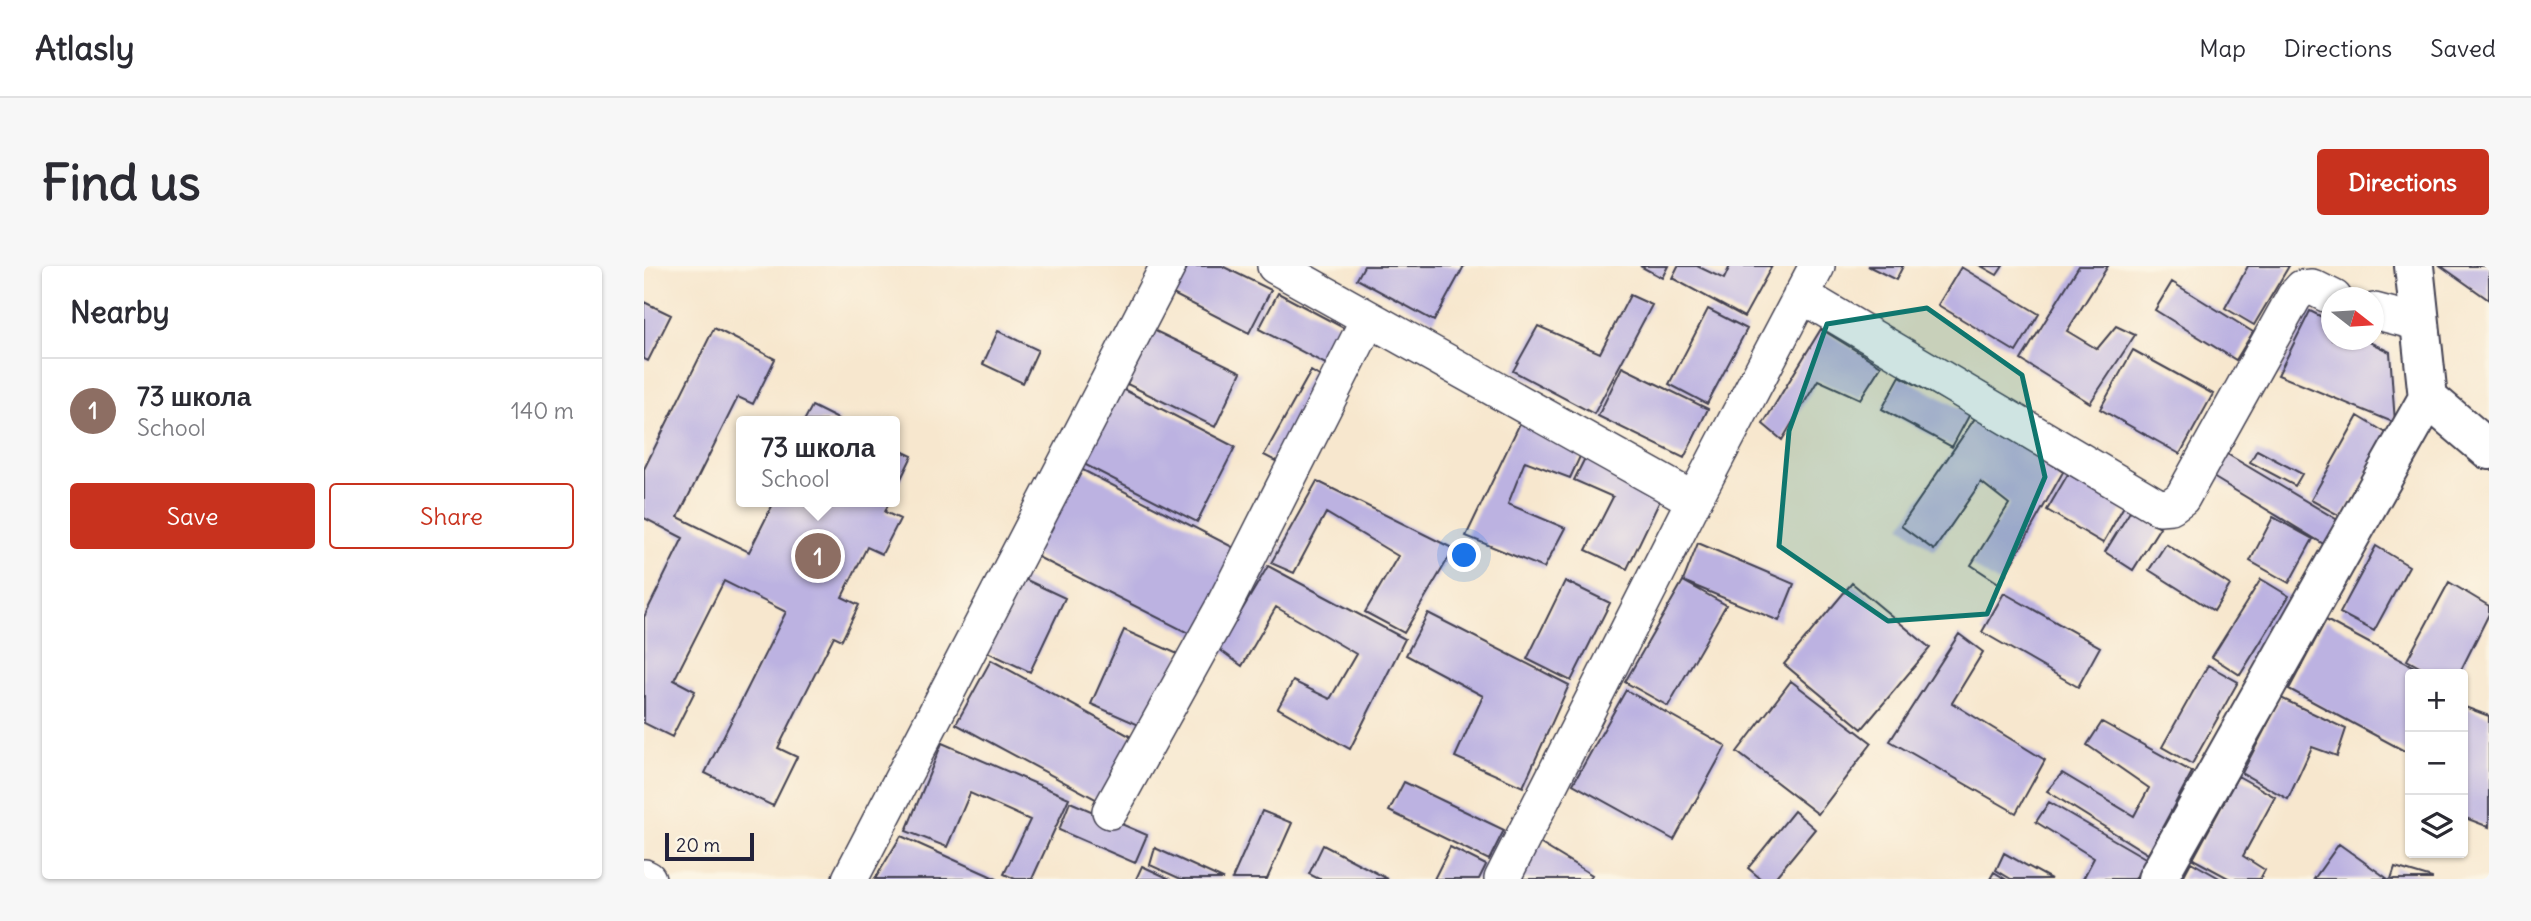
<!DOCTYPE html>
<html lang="en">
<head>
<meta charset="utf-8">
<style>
	body { margin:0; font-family:Delius,sans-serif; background:#f7f7f7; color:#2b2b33 }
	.controls { position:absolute; right:21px; bottom:21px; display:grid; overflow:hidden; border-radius:7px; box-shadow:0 2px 5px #0004 }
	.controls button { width:63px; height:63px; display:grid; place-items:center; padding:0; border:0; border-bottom:2px solid #e1e1e2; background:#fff; color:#2b2b33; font:35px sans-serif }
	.compass { position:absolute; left:1677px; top:21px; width:63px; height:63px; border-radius:50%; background:#fff; box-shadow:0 2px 5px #0004; rotate:107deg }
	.scale { position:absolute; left:21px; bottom:18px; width:89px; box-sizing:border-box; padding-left:7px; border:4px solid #22223b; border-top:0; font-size:19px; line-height:24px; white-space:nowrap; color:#22223b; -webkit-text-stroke:5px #fcf5e5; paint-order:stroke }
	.you { position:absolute; left:821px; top:290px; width:24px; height:24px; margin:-18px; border:5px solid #fff; border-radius:50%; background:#1a73e8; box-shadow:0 0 0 10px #1a73e833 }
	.badge { display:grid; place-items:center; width:46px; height:46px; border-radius:50%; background:#c8321e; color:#fff; font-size:23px; font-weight:700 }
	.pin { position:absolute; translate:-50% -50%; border:4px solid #fff; box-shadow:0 2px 7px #0006 }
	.popup { position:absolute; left:92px; top:150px; width:164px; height:91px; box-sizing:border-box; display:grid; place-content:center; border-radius:7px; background:#fff; filter:drop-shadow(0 2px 5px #0005); font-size:23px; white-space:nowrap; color:#7c7c81 }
	.popup b { font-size:26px; color:#2b2b33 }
	.popup::after { content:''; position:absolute; left:50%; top:100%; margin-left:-14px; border:14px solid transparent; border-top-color:#fff }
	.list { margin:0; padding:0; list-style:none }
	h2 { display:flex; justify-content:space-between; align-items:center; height:91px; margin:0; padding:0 28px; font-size:30px }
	h2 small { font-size:23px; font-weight:400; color:#7c7c81 }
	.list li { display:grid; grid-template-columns:46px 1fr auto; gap:21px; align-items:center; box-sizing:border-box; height:105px; padding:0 28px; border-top:2px solid #e1e1e2 }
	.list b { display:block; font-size:26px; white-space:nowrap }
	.list p { margin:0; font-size:23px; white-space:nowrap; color:#7c7c81 }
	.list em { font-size:23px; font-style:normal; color:#7c7c81 }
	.actions { display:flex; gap:14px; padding:21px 28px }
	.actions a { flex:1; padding:16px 0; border:2px solid #c8321e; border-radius:7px; text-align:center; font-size:24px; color:#c8321e }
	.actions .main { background:#c8321e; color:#fff }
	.icon { flex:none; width:38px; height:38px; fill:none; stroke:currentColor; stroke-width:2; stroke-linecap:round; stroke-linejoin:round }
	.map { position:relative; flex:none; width:1845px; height:613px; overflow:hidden; border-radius:7px }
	header { display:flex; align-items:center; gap:42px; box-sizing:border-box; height:98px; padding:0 35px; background:#fff; border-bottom:2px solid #e1e1e2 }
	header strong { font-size:33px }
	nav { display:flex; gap:38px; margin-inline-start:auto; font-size:24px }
	.intro { display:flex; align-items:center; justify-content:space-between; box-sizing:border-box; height:168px; padding:0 42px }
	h1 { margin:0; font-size:49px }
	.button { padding:18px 32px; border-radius:7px; background:#c8321e; color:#fff; font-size:24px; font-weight:700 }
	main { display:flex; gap:42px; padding:0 42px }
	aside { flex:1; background:#fff; border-radius:7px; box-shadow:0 2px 5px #0004 }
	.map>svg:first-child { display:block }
</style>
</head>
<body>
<header>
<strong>Atlasly</strong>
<nav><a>Map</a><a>Directions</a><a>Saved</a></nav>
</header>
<div class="intro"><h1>Find us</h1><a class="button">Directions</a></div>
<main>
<aside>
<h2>Nearby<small></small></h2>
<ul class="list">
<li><span class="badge" style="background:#8d6e63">1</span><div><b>73 школа</b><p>School</p></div><em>140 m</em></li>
</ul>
<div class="actions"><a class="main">Save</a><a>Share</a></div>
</aside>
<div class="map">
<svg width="1845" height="613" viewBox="0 0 1845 613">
	<rect width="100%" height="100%" fill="#fcf5e5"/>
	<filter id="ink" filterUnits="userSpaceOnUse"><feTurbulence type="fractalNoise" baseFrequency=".0143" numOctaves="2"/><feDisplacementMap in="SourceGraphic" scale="14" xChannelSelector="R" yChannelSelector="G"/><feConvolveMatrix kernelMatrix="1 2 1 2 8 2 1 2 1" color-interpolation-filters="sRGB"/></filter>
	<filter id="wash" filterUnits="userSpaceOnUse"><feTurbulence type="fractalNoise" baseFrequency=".00686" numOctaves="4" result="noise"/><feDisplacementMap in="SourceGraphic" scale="28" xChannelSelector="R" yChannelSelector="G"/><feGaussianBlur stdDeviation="1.57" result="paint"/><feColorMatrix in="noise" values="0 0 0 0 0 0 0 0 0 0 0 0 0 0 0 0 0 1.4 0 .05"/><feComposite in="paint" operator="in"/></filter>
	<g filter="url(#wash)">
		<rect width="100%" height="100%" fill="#f7e7ce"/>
		<g id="blocks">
			<!-- building -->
			<path fill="#bcb2e1" d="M544,0H578L627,24L605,67L529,28Z
				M720,0H820L790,55L713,13Z
				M996,0H1024L1018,12Z
				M1034,0H1053L1080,13L1086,0H1128L1100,51L1028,12Z
				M1224,0H1259L1252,14Z
				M1337,0H1359L1353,9Z
				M1435,0H1464L1423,65L1453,83L1472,60L1491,69L1446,137L1377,94Z
				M1604,0H1645L1610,59L1581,42Z
				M1797,0H1845V34Z
				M1317,1L1395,48L1372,86L1294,39Z
				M1528,16L1609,66L1592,94L1511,44Z
				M634,27L711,68L691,103L615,63Z
				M986,29L1008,39L950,148L869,105L894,60L956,87Z
				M0,36L27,49L4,95L0,93Z
				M1064,43L1103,63L1063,138L1025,118Z
				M1666,45L1688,56V74H1721L1746,86L1751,157L1634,109Z
				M503,61L597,106L571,161L477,115Z
				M70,62L131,93L109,138L94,131L34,251L105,286L130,236H245L241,246L256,253L238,288L223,281L198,331L215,339L198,374L190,370L134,482L153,491L129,540L61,507L142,346L80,315L30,414L51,425L28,471L0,457V351L39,272L0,252V203Z
				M1177,63L1237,100L1216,133L1174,114L1138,174L1119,158Z
				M354,65L394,84L379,117L339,98Z
				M1489,84L1569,128L1536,188L1456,143Z
				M978,101L1064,143L1040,192L954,150Z
				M667,105L685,116L639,199L620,189Z
				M1256,110L1326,148L1308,181L1238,143Z
				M475,121L591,181L553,256L436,196Z
				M168,140L198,155H160Z
				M1334,148L1419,206L1356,318L1327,299L1365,238L1337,216L1290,284L1257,260Z
				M1714,150L1744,168L1698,251L1667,234Z
				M878,153L940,182L926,212L881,195L864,238L921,262L900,302L822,270Z
				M251,182L268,190L251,225Z
				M1613,184L1658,208L1651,220L1606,196Z
				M1578,185L1697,256L1683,280L1564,208Z
				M944,186L1021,224L983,303L942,284L969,231L930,214Z
				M431,200L600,287L556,373L386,287Z
				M1424,208L1480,240L1459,277L1403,244Z
				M673,215L810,283L760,367L721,346L754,290L682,247L650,307L627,297Z
				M1487,244L1516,261L1489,304L1461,286Z
				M1629,251L1669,273L1645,317L1606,295Z
				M1054,277L1150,318L1135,355L1039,315L1082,339L1024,440L981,416L1039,315Z
				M1522,278L1586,319L1570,345L1505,304Z
				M1732,280L1765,300L1730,365L1696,347Z
				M624,300L761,373L706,483L634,442L649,415L686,433L712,388L632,341L598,400L575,383Z
				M372,309L421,332L386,406L337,383Z
				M1617,313L1645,330L1596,409L1568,391Z
				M921,315L966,337L927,415L883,393Z
				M1805,316L1845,340V348L1815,408H1788L1763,394Z
				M1208,317L1286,382L1218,463L1140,398Z
				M1360,327L1456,381L1434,421L1338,366Z
				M784,347L925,419L879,521L811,491L839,430L762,389Z
				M1682,354L1783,408H1766V488L1645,423Z
				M480,364L536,389L504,463L447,438Z
				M1315,368L1339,386L1308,437L1401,494L1372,547L1246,475Z
				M347,394L491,473L457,536L312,458Z
				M1564,399L1594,416L1548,498L1518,481Z
				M1147,415L1228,477L1174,548L1093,486Z
				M982,424L1082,480L1030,574L929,518Z
				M1637,432L1702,463L1693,490L1668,481L1644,533L1598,507Z
				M1821,441L1845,450V561L1819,551V448Z
				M1458,456L1548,506L1504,588L1403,525L1418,507L1490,550L1505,522L1443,479Z
				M298,477L425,532L388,613H371L360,608L386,554L326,527L303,581L262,565Z
				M1594,510L1631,531L1599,590L1621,604L1616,613H1586L1549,593Z
				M760,516L860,564L845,594L745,545Z
				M426,536L503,569L491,597L415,564Z
				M1405,536L1503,593L1491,613H1439L1450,592L1392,556Z
				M618,545L648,557L623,613H588Z
				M1150,545L1171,563L1130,613H1117L1104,602Z
				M257,570L353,613H231Z
				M892,575L948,609L946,613H869Z
				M1695,578L1744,613H1670Z
				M679,579L744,613H675L665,608Z
				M806,581L842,599L835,613H790Z
				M511,582L579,613H537L506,599Z
				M1360,587L1407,613H1367L1352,604Z
				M1547,596L1577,613H1538Z
				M498,600L526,613H492Z
				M1751,601L1788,612V613H1747Z
				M1350,606L1361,613H1346Z"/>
		</g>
	</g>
	<g filter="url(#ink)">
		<use href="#blocks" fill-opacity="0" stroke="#424051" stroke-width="2"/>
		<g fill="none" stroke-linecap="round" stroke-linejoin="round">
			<defs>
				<path id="street" d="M631,0L1050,234L1173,0
					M1157,29L1515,241L1527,240L1538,232L1650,31L1658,22L1668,21L1690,32
					M1730,45L1776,57
					M466,545L578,343L724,54
					M0,611L4,613
					M206,613L524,0
					M858,613L1050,234"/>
				<path id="secondary" d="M1784,132L1845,184
					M1513,613L1784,132L1770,0"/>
			</defs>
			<!-- street casing -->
			<use href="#street" stroke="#424051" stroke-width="38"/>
			<!-- secondary casing -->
			<use href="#secondary" stroke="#424051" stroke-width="42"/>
			<!-- street -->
			<use href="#street" stroke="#fff" stroke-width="35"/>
			<!-- secondary -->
			<use href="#secondary" stroke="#fff" stroke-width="38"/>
		</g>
	</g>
	<!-- marked area -->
	<path fill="#0f766e" fill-opacity="0.2" stroke="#0f766e" stroke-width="5" stroke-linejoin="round" d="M1283,42L1378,109L1401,211L1343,348L1244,355L1135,280L1145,165L1183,58Z"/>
</svg>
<div class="controls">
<button>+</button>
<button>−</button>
<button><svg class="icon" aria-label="layers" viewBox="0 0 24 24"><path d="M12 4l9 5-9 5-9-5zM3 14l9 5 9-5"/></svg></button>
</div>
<svg class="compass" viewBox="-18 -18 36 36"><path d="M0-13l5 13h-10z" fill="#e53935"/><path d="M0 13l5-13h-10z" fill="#7c7c81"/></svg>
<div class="scale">20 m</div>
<div class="you"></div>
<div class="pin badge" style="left:174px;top:290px;background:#8d6e63">1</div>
<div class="popup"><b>73 школа</b>School</div>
</div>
</main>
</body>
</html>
